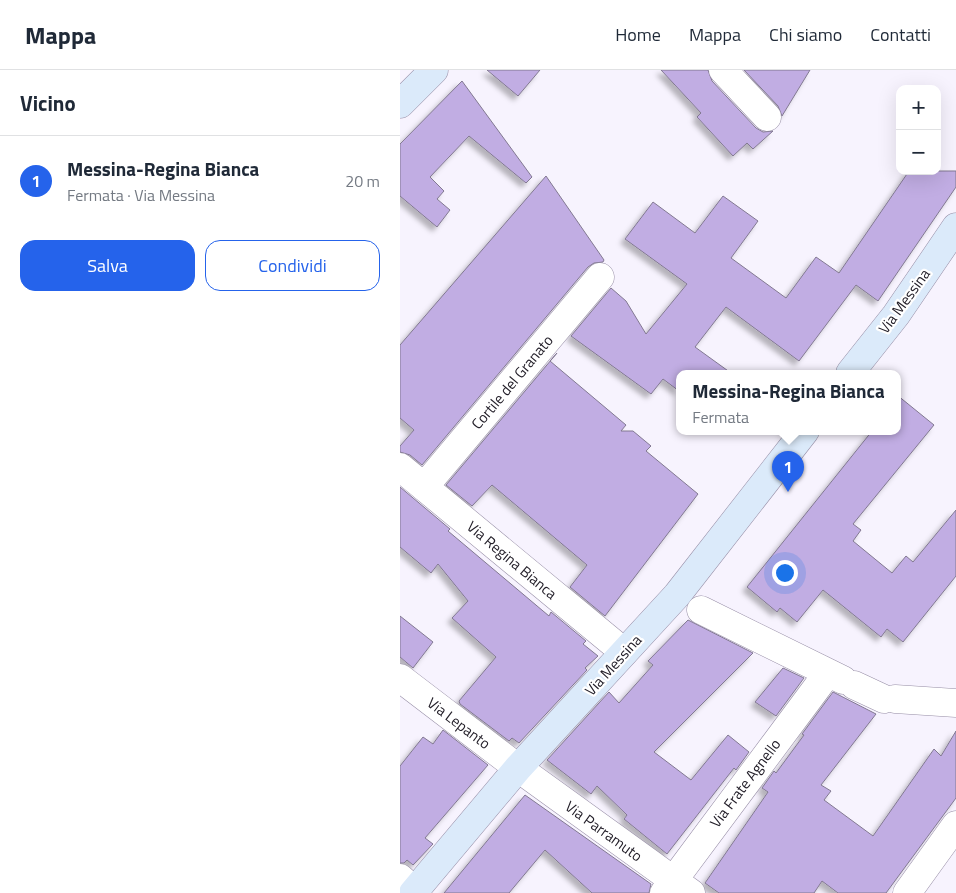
<!DOCTYPE html>
<html lang="it">
<head>
<meta charset="utf-8">
<style>
	body { margin:0; font-family:"Titillium Web",sans-serif; background:#f6f6f7; color:#1f2937 }
	.controls { position:absolute; right:15px; top:15px; display:grid; overflow:hidden; border-radius:10px; box-shadow:0 5px 20px #0002 }
	.controls button { width:45px; height:45px; display:grid; place-items:center; padding:0; border:0; border-bottom:1px solid #e0e1e3; background:#fff; color:#1f2937; font:25px sans-serif }
	.you { position:absolute; left:384px; top:502px; width:18px; height:18px; margin:-12px; border:4px solid #fff; border-radius:50%; background:#1a73e8; box-shadow:0 0 0 8px #1a73e833 }
	.badge { display:grid; place-items:center; width:32px; height:32px; border-radius:50%; background:#2563eb; color:#fff; font-size:16px; font-weight:700 }
	.pin { position:absolute; translate:-50% -41px; filter:drop-shadow(0 1px 2px #0008) }
	.pin::after { content:''; position:absolute; top:26px; width:18px; height:15px; background:inherit; clip-path:polygon(0 0,100% 0,50% 100%) }
	.popup { position:absolute; left:276px; top:300px; width:225px; height:65px; box-sizing:border-box; display:grid; place-content:center; border-radius:10px; background:#fff; filter:drop-shadow(0 1px 4px #0005); font-size:16px; white-space:nowrap; color:#747a83 }
	.popup b { font-size:19px; color:#1f2937 }
	.popup::after { content:''; position:absolute; left:50%; top:100%; margin-left:-10px; border:10px solid transparent; border-top-color:#fff }
	.list { margin:0; padding:0; list-style:none }
	h2 { display:flex; justify-content:space-between; align-items:center; height:65px; margin:0; padding:0 20px; font-size:21px }
	h2 small { font-size:16px; font-weight:400; color:#747a83 }
	.list li { display:grid; grid-template-columns:32px 1fr auto; gap:15px; align-items:center; box-sizing:border-box; height:90px; padding:0 20px; border-top:1px solid #e0e1e3 }
	.list b { display:block; font-size:19px; white-space:nowrap }
	.list p { margin:0; font-size:16px; white-space:nowrap; color:#747a83 }
	.list em { font-size:16px; font-style:normal; color:#747a83 }
	.actions { display:flex; gap:10px; padding:15px 20px }
	.actions a { flex:1; padding:11px 0; border:1px solid #2563eb; border-radius:15px; text-align:center; font-size:18px; color:#2563eb }
	.actions .main { background:#2563eb; color:#fff }
	.map { position:relative; flex:none; width:556px; height:823px; overflow:hidden }
	header { display:flex; align-items:center; gap:30px; box-sizing:border-box; height:70px; padding:0 25px; background:#fff; border-bottom:1px solid #e0e1e3 }
	header strong { font-size:24px }
	nav { display:flex; gap:28px; margin-inline-start:auto; font-size:18px }
	main { display:flex }
	aside { flex:1; background:#fff }
	.map>svg:first-child { display:block }
</style>
</head>
<body>
<header>
<strong>Mappa</strong>
<nav><a>Home</a><a>Mappa</a><a>Chi siamo</a><a>Contatti</a></nav>
</header>
<main>
<aside>
<h2>Vicino<small></small></h2>
<ul class="list">
<li><span class="badge">1</span><div><b>Messina-Regina Bianca</b><p>Fermata · Via Messina</p></div><em>20 m</em></li>
</ul>
<div class="actions"><a class="main">Salva</a><a>Condividi</a></div>
</aside>
<div class="map">
<svg width="556" height="823" viewBox="0 0 556 823">
	<defs>
		<filter id="shadow"><feDropShadow dx="-4.5" dy="4.5" stdDeviation="2.5" flood-color="#0004"/></filter>
	</defs>
	<rect width="100%" height="100%" fill="#f7f3fe"/>
	<!-- building -->
	<path fill="#c1ade3" stroke="#827991" filter="url(#shadow)" d="M87,0H140L118,26Z
		M261,0H308L312,11L356,58L363,62L373,61L353,79L347,73L333,86L297,47L301,43Z
		M344,0H410L382,46L378,36Z
		M62,11L132,107L126,113L69,66L30,107L44,121L37,129L50,140L37,157L0,126V74Z
		M509,101H556V117L478,231L456,215L399,291L326,237L295,277L331,303H279V321L263,309L251,324L171,266L211,218L226,231L246,264L287,214L225,169L253,132L295,163L323,126L358,151L331,188L386,228L416,187L439,203Z
		M146,106L204,190L203,192L194,193L188,197L22,395L10,385L0,382V376L14,360L0,348V275Z
		M157,283L150,291L226,355L221,361H233L251,376L246,381L298,424L205,546L170,517L187,495L92,415L72,436L46,415Z
		M497,325L534,355L453,454L461,460L453,471L492,503L506,486L513,492L556,440V506L503,572L487,559L481,567L423,520L397,552L380,538L377,542L347,517L472,361H497Z
		M0,417L50,459L48,461L149,546L151,542L186,571L183,574L198,586L185,598L187,600L119,673L112,668L109,671L60,634L59,631L96,587L52,548L68,531L38,494L31,503L0,477Z
		M0,546L33,572L13,598L0,587Z
		M288,550L353,583L254,682L291,710L328,665L349,682L336,700L334,698L267,784L224,749L227,745L197,716L191,724L147,690L209,622L219,633L253,595L248,591Z
		M383,598L404,608L376,646L355,632Z
		M433,622L476,644L421,715L431,721L424,730L473,766L534,679L541,686L556,661V728L486,823H438L422,811L414,823H319L305,813L368,722L362,718L374,701L376,703L404,665L402,664Z
		M43,660L88,695L25,768L33,774L13,795L7,790L4,793H0V696L23,667L33,674Z
		M125,725L251,814L249,823H192L145,780L109,823H44Z"/>
	<g fill="none" stroke-linecap="round" stroke-linejoin="round">
		<defs>
			<path id="street" d="M323,0L367,47
				M0,397L224,582
				M24,417L200,207
				M301,540L443,610
				M0,608L118,698L291,823
				M454,615L484,629
				M495,629L556,633
				M0,808L15,821
				M264,823L427,604
				M507,823L556,755"/>
			<path id="secondary" d="M0,34L34,0
				M450,303L496,245L556,157
				M13,823L118,698L277,525L405,361"/>
		</defs>
		<!-- street casing -->
		<use href="#street" stroke="#978ea6" stroke-width="29"/>
		<!-- secondary casing -->
		<use href="#secondary" stroke="#978ea6" stroke-width="29"/>
		<!-- street -->
		<use href="#street" stroke="#fff" stroke-width="28"/>
		<!-- secondary -->
		<use href="#secondary" stroke="#dbeafa" stroke-width="28"/>
	</g>
	<g text-anchor="middle" dominant-baseline="central" stroke-width="4.5" stroke-linejoin="round" paint-order="stroke">
		<!-- street labels -->
		<g font-size="15" fill="#24202a" stroke="#fff">
			<text transform="translate(504 231) rotate(-54)">Via Messina</text>
			<text transform="translate(112 312) rotate(-50)">Cortile del Granato</text>
			<text transform="translate(112 490) rotate(40)">Via Regina Bianca</text>
			<text transform="translate(213 595) rotate(-48)">Via Messina</text>
			<text transform="translate(59 653) rotate(37)">Via Lepanto</text>
			<text transform="translate(345 713) rotate(-53)">Via Frate Agnello</text>
			<text transform="translate(204 761) rotate(36)">Via Parramuto</text>
		</g>
	</g>
</svg>
<div class="controls">
<button>+</button>
<button>−</button>
</div>
<div class="you"></div>
<div class="pin badge" style="left:388px;top:422px">1</div>
<div class="popup"><b>Messina-Regina Bianca</b>Fermata</div>
</div>
</main>
</body>
</html>
